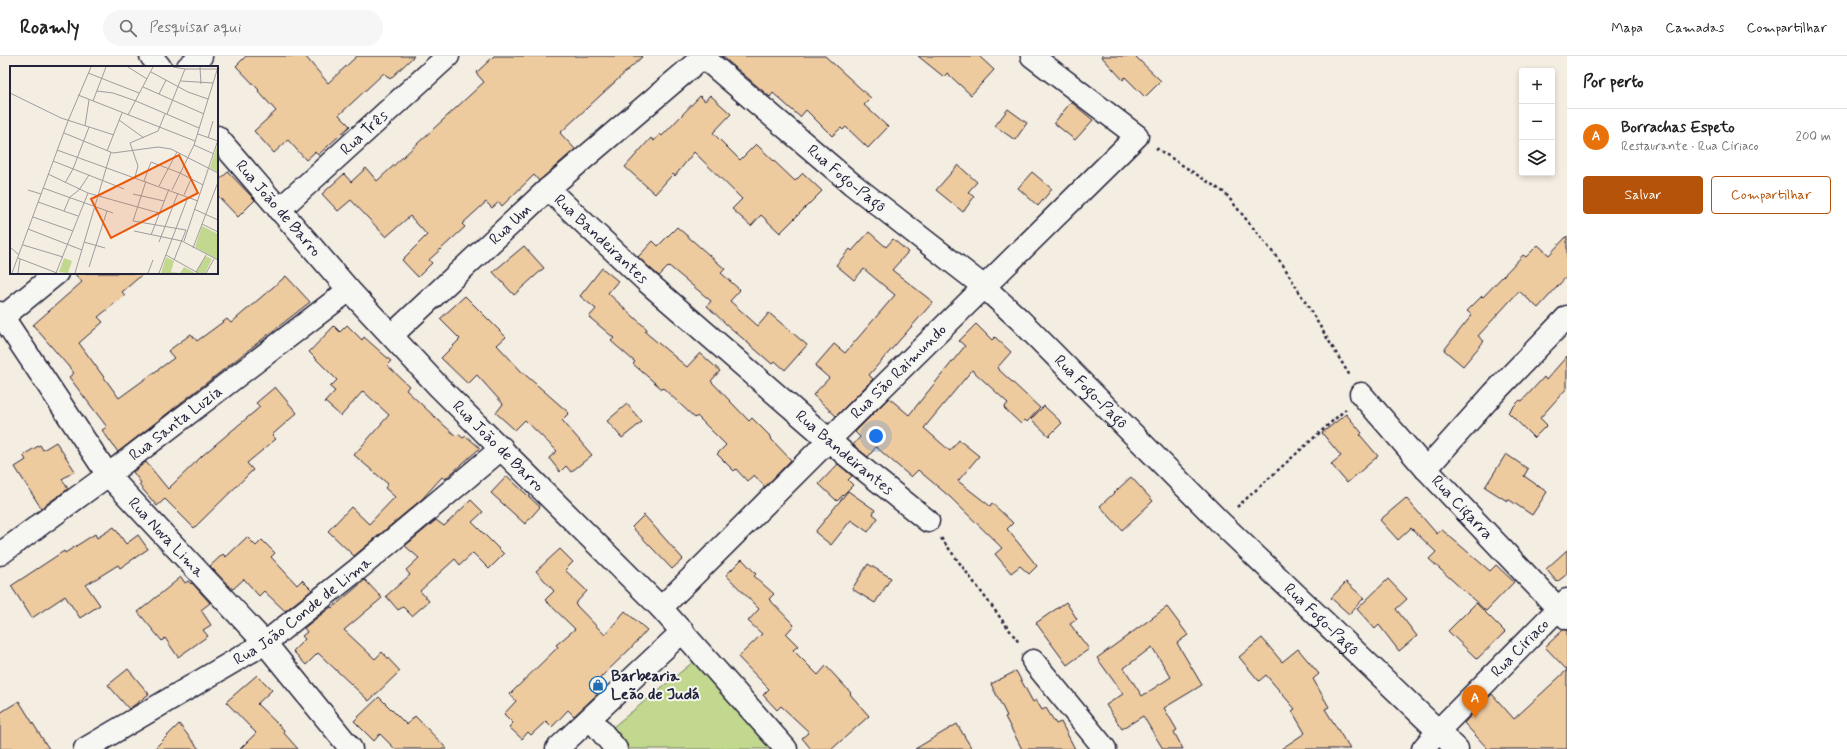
<!DOCTYPE html>
<html lang="pt">
<head>
<meta charset="utf-8">
<style>
	body { margin:0; font-family:Mynerve,sans-serif; background:#f6f6f6; color:#222 }
	.controls { position:absolute; right:12px; top:12px; display:grid; overflow:hidden; border-radius:4px; box-shadow:0 2px 6px #0003 }
	.controls button { width:36px; height:36px; display:grid; place-items:center; padding:0; border:0; border-bottom:1px solid #e0e0e0; background:#fff; color:#222; font:20px sans-serif }
	.you { position:absolute; left:876px; top:380px; width:14px; height:14px; margin:-10px; border:3px solid #fff; border-radius:50%; background:#1a73e8; box-shadow:0 0 0 6px #1a73e833 }
	.badge { display:grid; place-items:center; width:26px; height:26px; border-radius:50%; background:#b45309; color:#fff; font-size:13px; font-weight:700 }
	.pin { position:absolute; translate:-50% -33px; filter:drop-shadow(0 1px 2px #0008) }
	.pin::after { content:''; position:absolute; top:21px; width:14px; height:12px; background:inherit; clip-path:polygon(0 0,100% 0,50% 100%) }
	.list { margin:0; padding:0; list-style:none }
	h2 { display:flex; justify-content:space-between; align-items:center; height:52px; margin:0; padding:0 16px; font-size:17px }
	h2 small { font-size:13px; font-weight:400; color:#767676 }
	.list li { display:grid; grid-template-columns:26px 1fr auto; gap:12px; align-items:center; box-sizing:border-box; height:56px; padding:0 16px; border-top:1px solid #e0e0e0 }
	.list b { display:block; font-size:15px; white-space:nowrap }
	.list p { margin:0; font-size:13px; white-space:nowrap; color:#767676 }
	.list em { font-size:13px; font-style:normal; color:#767676 }
	.actions { display:flex; gap:8px; padding:12px 16px }
	.actions a { flex:1; padding:9px 0; border:1px solid #b45309; border-radius:4px; text-align:center; font-size:14px; color:#b45309 }
	.actions .main { background:#b45309; color:#fff }
	.icon { flex:none; width:22px; height:22px; fill:none; stroke:currentColor; stroke-width:2; stroke-linecap:round; stroke-linejoin:round }
	.map { position:relative; flex:none; width:1567px; height:693px; overflow:hidden }
	header { display:flex; align-items:center; gap:24px; box-sizing:border-box; height:56px; padding:0 20px; background:#fff; border-bottom:1px solid #e0e0e0 }
	header strong { font-size:19px }
	nav { display:flex; gap:22px; margin-inline-start:auto; font-size:14px }
	.search { width:280px; height:36px; background:#f6f6f6; display:flex; align-items:center; gap:10px; box-sizing:border-box; padding:0 14px; border-radius:22px; color:#767676; font-size:15px }
	main { display:flex }
	aside { flex:1; background:#fff }
	.map>svg:first-child { display:block }
</style>
</head>
<body>
<header>
<strong>Roamly</strong>
<div class="search"><svg class="icon" aria-label="search" viewBox="0 0 24 24"><circle cx="10" cy="10" r="6"/><path d="M15 15l6 6"/></svg>Pesquisar aqui</div>
<nav><a>Mapa</a><a>Camadas</a><a>Compartilhar</a></nav>
</header>
<main>
<div class="map">
<svg width="1567" height="693" viewBox="0 0 1567 693">
	<rect width="100%" height="100%" fill="#f4ede1"/>
	<filter id="ink" filterUnits="userSpaceOnUse"><feTurbulence type="fractalNoise" baseFrequency=".025" numOctaves="2"/><feDisplacementMap in="SourceGraphic" scale="8" xChannelSelector="R" yChannelSelector="G"/><feConvolveMatrix kernelMatrix="1 2 1 2 8 2 1 2 1" color-interpolation-filters="sRGB"/></filter>
	<g filter="url(#ink)">
		<!-- green -->
		<path fill="#c1d88e" stroke="#727d64" d="M698,602L773,693H622L608,675Z"/>
		<!-- building -->
		<path fill="#eeca9f" stroke="#22223b" fill-rule="evenodd" d="M246,0H305L328,27L357,0H414L390,23L384,17L339,59L350,70L318,99L315,96L306,104L288,84L274,97L254,75L276,55L258,35L259,34L236,10Z
			M494,0H643L560,77L575,93L539,125L534,119L502,150L499,146L492,152L486,146L462,168L465,171L429,204L432,207L418,221L402,204L427,179L410,160L386,181L351,144L338,155L322,138L344,118L351,126L366,112L377,125L484,26L476,17Z
			M722,0H825L871,42L864,49L888,71L868,92L846,71L843,74L841,72L832,80L806,54L800,61L773,37L770,41Z
			M918,0H979L994,14L971,39L947,17L944,21Z
			M1101,0H1135L1161,25L1145,41L1125,21L1123,24Z
			M710,39L731,58L713,77L740,104L756,88L795,125L803,117L822,135L780,177L761,159L751,170L732,153L742,143L694,96L675,120L673,118L655,138L625,111L651,82L654,85L660,78L662,80L700,40L705,45Z
			M1071,46L1093,64L1075,84L1054,67Z
			M1008,53L1027,67L1015,84L995,70Z
			M958,109L977,126L968,136L974,141L963,156L936,134Z
			M228,116L255,144L238,161L217,139V126Z
			M1032,116L1052,133L1038,150L1018,132Z
			M677,171L725,213L721,217L740,234L730,245L758,270L769,257L807,289L785,314L775,305L772,308L726,268L707,250L711,245L669,210L659,220L638,201L653,185L658,190Z
			M869,176L886,191L893,183L908,196L892,214L933,246L869,319L873,323L836,360L813,339L829,322L815,310L834,288L845,297L895,239L864,213L854,224L836,209L850,193L852,195Z
			M1567,180V220L1538,252L1519,235L1478,280L1484,285L1463,310L1444,294L1472,259L1467,255L1482,240L1483,241L1523,199L1526,201L1538,189L1549,199Z
			M524,190L544,212L514,239L493,216Z
			M602,212L618,225L608,237L647,273L645,276L687,311L700,297L720,315L711,325L749,365L752,362L772,382L771,383L791,404L765,431L754,419L747,425L736,413L734,415L717,398L726,389L697,360L695,362L663,332L662,333L633,308L635,306L611,285L614,282L589,261L596,253L580,240Z
			M74,217H144L122,236L125,239L98,261L103,266L79,287L119,342L174,302L168,295L191,278L197,285L227,263L231,267L286,220L310,246L118,396L102,374L107,371L69,321L74,317L33,269L82,226Z
			M465,240L506,281L497,289L521,315L569,357L562,364L592,399L571,416L566,410L560,416L549,402L557,395L525,364L515,374L496,357L503,348L477,319L468,328L441,302L460,283L440,263Z
			M976,268L992,284L995,281L1011,296L997,312L1040,352L1027,366L1025,364L1021,368L1004,352L1008,347L972,314L924,372L950,395L959,384L979,400L958,425L990,450L992,447L1013,467L1007,473L1037,510L1029,518L1020,510L1011,517L995,498L1002,492L950,441L918,414L911,421L876,391L868,401L853,389L860,381L855,376L889,342L909,359L965,290L959,285Z
			M347,269L362,284L364,281L391,305L387,309L409,330L406,334L435,361L456,380L458,378L463,382L466,380L480,392L445,423L442,421L422,443L354,500L328,475L351,451L369,468L395,441L385,432L388,428L354,399L389,359L363,335L341,360L325,346L335,335L330,331L337,324L309,296L334,270L340,276Z
			M1567,300V332L1540,362L1547,369L1534,382L1508,356L1520,344L1522,345L1544,321L1546,324Z
			M275,331L297,357L272,379L276,383L247,407L253,414L194,472L165,443L157,450L139,429L141,427L133,416L146,406L168,433L203,399L260,351L256,347Z
			M627,348L642,366L622,382L607,365Z
			M1044,350L1062,367L1049,380L1031,363Z
			M1346,358L1362,377L1360,379L1378,400L1347,427L1331,408L1341,400L1322,377Z
			M56,386L75,415L62,423L68,433L41,452L15,411L26,404L23,399L40,389L43,394Z
			M1506,398L1528,413L1524,420L1547,436L1532,459L1508,443L1507,445L1485,431Z
			M838,408L852,420L848,424L853,429L837,445L819,428Z
			M507,420L540,451L525,468L491,437Z
			M1131,421L1153,445L1122,474L1100,450Z
			M848,435L875,454L873,458L878,462L868,476L851,464L831,489L815,476Z
			M1406,442L1437,478L1441,473L1490,515L1496,509L1514,526L1486,555L1429,503L1436,496L1411,472L1398,484L1380,464Z
			M471,444L483,456L472,466L504,498L489,513L473,497L460,509L455,503L420,535L429,545L412,560L403,551L398,554L386,540L410,519L406,514L419,502L405,490L436,464L444,470Z
			M644,459L683,503L672,513L632,471Z
			M114,471L126,488L138,479L148,493L120,512L118,509L86,529L100,549L80,562L65,540L32,562L11,530L64,495L65,497L95,478L97,482Z
			M247,481L256,490L262,484L275,497L271,501L297,529L302,524L312,534L285,555L264,535L259,540L244,523L233,533L230,531L210,510L223,498L226,501Z
			M560,493L573,506L565,514L587,535L575,548L605,579L625,555L647,574L630,593L600,622L606,630L574,660L568,654L552,671L546,665L531,679L528,676L522,683L509,671L513,667L504,658L516,645L510,638L558,591L556,589L575,573L545,544L554,535L536,515Z
			M1567,494V518L1557,526L1546,513Z
			M742,503L756,518L754,520L774,538L769,543L794,569L786,578L798,590L793,594L818,619L826,610L851,637L850,638L869,660L832,693H811L802,682L809,676L781,650L777,654L763,639L769,633L738,601L762,578L748,565L759,553L726,519Z
			M868,508L891,522L875,547L852,533Z
			M181,521L185,527L188,525L191,528L192,527L210,547L201,554L211,569L203,574L208,580L178,601L165,582L162,585L138,556Z
			M1388,523L1407,543L1396,553L1417,580L1399,595L1379,569L1375,573L1357,553Z
			M365,524L382,542L344,574L375,603L382,596L400,615L369,645L318,597L306,609L293,595L305,583L302,580L307,576L304,572L331,551L332,552Z
			M1346,526L1364,542L1349,558L1331,542Z
			M1066,546L1077,563L1070,568L1089,593L1067,609L1036,567Z
			M1476,547L1505,576L1477,603L1448,575Z
			M1167,551L1188,579L1177,587L1202,629L1164,652L1177,674L1174,676L1183,693H1163L1143,660L1122,673L1106,649L1123,638L1097,602ZM1152,591L1171,621L1142,640L1124,612Z
			M1563,574H1567V693H1488L1464,667L1492,638L1514,663L1567,614L1545,591Z
			M1262,582L1282,606L1298,593L1319,618L1313,623L1329,651L1325,653L1350,693H1281L1305,677L1292,655L1295,653L1266,619L1259,625L1239,601Z
			M128,613L149,638L129,653L108,629Z
			M1016,615L1033,646L1036,644L1042,654L1046,652L1056,668L1061,666L1075,693H1022L1005,661L1007,660L991,628Z
			M257,619L272,634L257,648L284,674L283,676L298,693H240L256,677L226,646Z
			M379,641L407,669L415,660L447,693H395L380,678L374,685L354,665Z
			M19,645L49,693H0V657Z
			M179,668L199,693H154Z
			M957,668L972,693H915Z"/>
		<g fill="none" stroke-linecap="round" stroke-linejoin="round">
			<defs>
				<g id="street">
					<path id="s1" d="M703,1L852,128L983,230L1019,263L1220,466L1457,693"/>
					<path d="M188,11L201,0"/>
					<path id="s2" d="M548,133L646,225L846,399L928,465"/>
					<path id="s3" d="M279,154L448,0"/>
					<path id="s4" d="M0,257L108,419L265,587L351,693"/>
					<path d="M3,261L57,217"/>
					<path id="s5" d="M392,279L548,133L704,0"/>
					<path id="s6" d="M1361,338L1426,413L1567,562"/>
					<path d="M1426,413L1494,337L1567,261"/>
					<path id="s7" d="M0,498L108,419L349,234"/>
					<path id="s8" d="M661,552L829,384L1137,80L1032,0"/>
					<path d="M1033,605L1105,693"/>
					<path d="M591,663L616,693"/>
					<path id="s9" d="M85,693L265,587L358,513L502,392"/>
					<path d="M557,693L683,575"/>
					<path id="s10" d="M1423,693L1438,675L1567,544"/>
				</g>
				<g id="secondary">
					<path d="M151,0L160,11"/>
					<path id="s11" d="M217,81L349,234L439,331L661,552L786,693"/>
				</g>
			</defs>
			<!-- street casing -->
			<use href="#street" stroke="#22223b" stroke-width="25"/>
			<!-- secondary casing -->
			<use href="#secondary" stroke="#22223b" stroke-width="25"/>
			<!-- path -->
			<path stroke="#22223b" stroke-width="2.5" stroke-dasharray="3 3" stroke-linecap="butt" d="M1156,92L1225,137L1283,209L1350,320
				M1237,451L1346,353
				M941,482L1020,588"/>
			<!-- street -->
			<use href="#street" stroke="#f6f6f2" stroke-width="22"/>
			<!-- secondary -->
			<use href="#secondary" stroke="#f6f6f2" stroke-width="22"/>
		</g>
	</g>
	<!-- icons -->
	<defs>
		<symbol id="shop-ring" viewBox="-11 -11 22 22"><circle r="9.5" fill="#f6f6f2" stroke="#1f6fb2" stroke-width="1.5"/><path d="M-5-2.5h2.3a2.7 3.5 0 0 1 5.4 0H5L5.5 6h-11ZM-1.5-2.5h3a1.5 2.3 0 0 0-3 0Z" fill="#1f6fb2"/></symbol>
	</defs>
	<g fill-rule="evenodd">
		<use href="#shop-ring" x="588" y="619" width="20" height="20"/>
	</g>
	<g text-anchor="middle" dominant-baseline="central" stroke-width="4" stroke-linejoin="round" paint-order="stroke">
		<!-- street labels -->
		<g font-size="16" fill="#22223b" stroke="#f6f6f2">
			<text stroke="none"><textPath href="#s3" startOffset="115">Rua Três</textPath></text>
			<text stroke="none"><textPath href="#s1" startOffset="188">Rua Fogo-Pagô</textPath></text>
			<text stroke="none"><textPath href="#s11" startOffset="94">Rua João de Barro</textPath></text>
			<text stroke="none"><textPath href="#s5" startOffset="162">Rua Um</textPath></text>
			<text stroke="none"><textPath href="#s2" startOffset="73">Rua Bandeirantes</textPath></text>
			<text stroke="none"><textPath href="#s8" startOffset="335">Rua São Raimundo</textPath></text>
			<text stroke="none"><textPath href="#s1" startOffset="513">Rua Fogo-Pagô</textPath></text>
			<text stroke="none"><textPath href="#s7" startOffset="219">Rua Santa Luzia</textPath></text>
			<text stroke="none"><textPath href="#s11" startOffset="418">Rua João de Barro</textPath></text>
			<text stroke="none"><textPath href="#s2" startOffset="397">Rua Bandeirantes</textPath></text>
			<text stroke="none"><textPath href="#s6" startOffset="152">Rua Cigarra</textPath></text>
			<text stroke="none"><textPath href="#s4" startOffset="280">Rua Nova Lima</textPath></text>
			<text stroke="none"><textPath href="#s9" startOffset="258">Rua João Conde de Lima</textPath></text>
			<text stroke="none"><textPath href="#s1" startOffset="837">Rua Fogo-Pagô</textPath></text>
			<text stroke="none"><textPath href="#s10" startOffset="140">Rua Ciriaco</textPath></text>
		</g>
		<!-- poi labels -->
		<g font-size="16" font-weight="bold" fill="#22223b" stroke="#f6f6f2" text-anchor="start">
			<text x="611" y="620">Barbearia<tspan x="611" dy="18">Leão de Judá</tspan></text>
		</g>
	</g>
	<!-- overview -->
	<g transform="translate(10 10)">
		<rect width="208" height="208" fill="#f4ede1"/>
		<path d="M208,77V106L200,102ZM192,160L208,168V194L185,181ZM196,190L202,193L195,207H188L186,206ZM156,191L164,195L161,206L170,207L174,201L185,207H151ZM54,192L62,195L58,207L49,206Z" fill="#c1d88e"/>
		<path fill="none" stroke="#a09c9f" stroke-width="1" d="M118,1L137,13M163,1L175,3H207M190,1L191,18M141,6L178,26L198,33M78,7L129,27M171,15L203,17M133,21L194,48M87,25L103,27L126,35L189,62M0,27L51,52L104,69M149,28L156,14M68,29L185,75M83,35L96,1M157,48L175,3M118,49L143,1M109,54L134,72M75,60L79,34M54,67L103,87L148,81L161,83L208,107M188,68L208,75M198,72L203,55M184,79L204,88M47,84L188,135M97,85L112,47M43,95L114,123M38,108L78,127L149,147M125,111L128,100L120,77L148,65L155,48M134,115L141,96L170,107L193,119M136,115L123,155L176,164M55,117L63,103L79,61M149,120L167,86M33,122L103,147M18,124L31,128M162,124L184,79L208,1M123,128L154,135M174,129L181,113M28,136L68,150M184,143L208,154M54,145L60,131L69,124L79,109M23,151L63,165M192,158L208,166M18,163L72,184M124,165L172,175L208,194M141,169L159,123M174,175L208,74M74,176L95,182M149,176L168,127M13,179L53,191M0,181L9,189M183,182L208,116M156,189L188,207M8,192L47,207M164,194L176,164M79,201L97,145M186,206L196,189M2,207L58,55L81,1M8,207L10,193M46,207L78,127M65,207L101,86M138,207L143,194M149,207L178,131M196,207L204,193"/>
		<path fill="#e8590c" fill-opacity="0.15" stroke="#e8590c" stroke-width="2" d="M169,89L188,127L101,172L81,133Z"/>
		<rect width="208" height="208" fill="none" stroke="#22223b" stroke-width="2"/>
	</g>
</svg>
<div class="controls">
<button>+</button>
<button>−</button>
<button><svg class="icon" aria-label="layers" viewBox="0 0 24 24"><path d="M12 4l9 5-9 5-9-5zM3 14l9 5 9-5"/></svg></button>
</div>
<div class="you"></div>
<div class="pin badge" style="left:1475px;top:662px;background:#e8710a">A</div>
</div>
<aside>
<h2>Por perto<small></small></h2>
<ul class="list">
<li><span class="badge" style="background:#e8710a">A</span><div><b>Borrachas Espeto</b><p>Restaurante · Rua Ciriaco</p></div><em>200 m</em></li>
</ul>
<div class="actions"><a class="main">Salvar</a><a>Compartilhar</a></div>
</aside>
</main>
</body>
</html>
